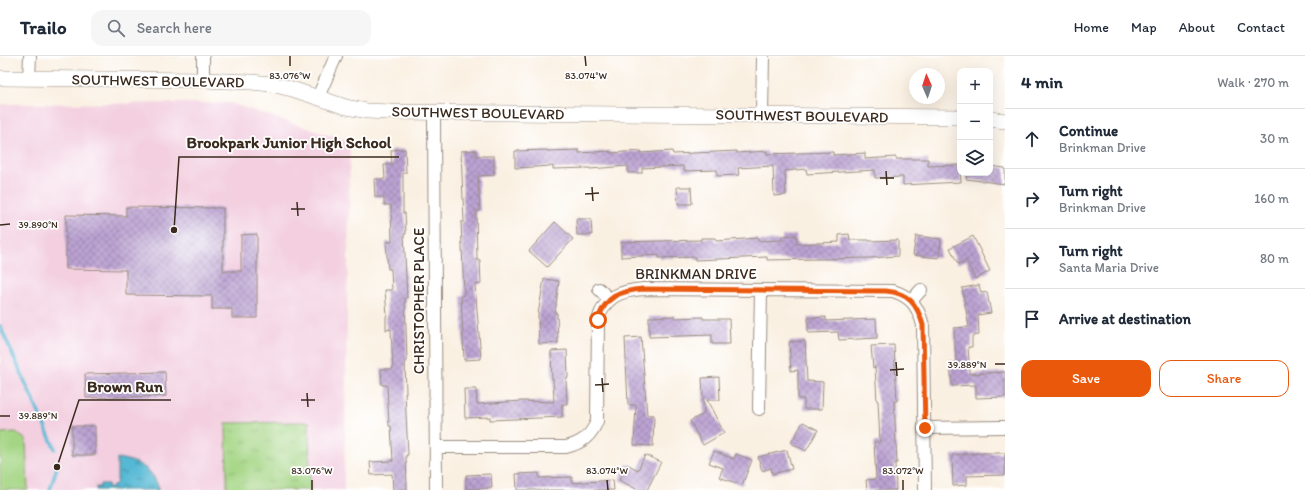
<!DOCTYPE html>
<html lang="en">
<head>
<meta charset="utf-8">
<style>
	body { margin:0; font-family:Itim,sans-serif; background:#f6f6f7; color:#1f2937 }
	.controls { position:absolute; right:12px; top:12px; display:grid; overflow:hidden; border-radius:8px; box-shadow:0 4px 16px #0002 }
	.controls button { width:36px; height:36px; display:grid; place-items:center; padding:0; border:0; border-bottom:1px solid #e0e1e3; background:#fff; color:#1f2937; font:20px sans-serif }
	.compass { position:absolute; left:909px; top:12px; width:36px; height:36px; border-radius:50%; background:#fff; box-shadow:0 4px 16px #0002; rotate:357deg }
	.stop { position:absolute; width:12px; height:12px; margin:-9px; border:3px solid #ea580c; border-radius:50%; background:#fff }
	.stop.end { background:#ea580c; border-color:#fff; box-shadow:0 1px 4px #0008 }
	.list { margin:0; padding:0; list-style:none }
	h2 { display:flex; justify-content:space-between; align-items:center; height:52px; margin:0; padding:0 16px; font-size:17px }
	h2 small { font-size:13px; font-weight:400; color:#747a83 }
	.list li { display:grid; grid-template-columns:26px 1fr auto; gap:12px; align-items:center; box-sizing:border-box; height:60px; padding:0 16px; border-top:1px solid #e0e1e3 }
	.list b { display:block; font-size:15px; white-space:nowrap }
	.list p { margin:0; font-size:13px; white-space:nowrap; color:#747a83 }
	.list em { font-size:13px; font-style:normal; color:#747a83 }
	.actions { display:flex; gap:8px; padding:12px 16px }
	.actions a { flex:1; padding:9px 0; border:1px solid #ea580c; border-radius:12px; text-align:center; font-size:14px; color:#ea580c }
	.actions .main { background:#ea580c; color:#fff }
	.icon { flex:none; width:22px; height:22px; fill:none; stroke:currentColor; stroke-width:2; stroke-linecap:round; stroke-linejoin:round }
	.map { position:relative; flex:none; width:1005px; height:434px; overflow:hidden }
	header { display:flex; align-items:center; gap:24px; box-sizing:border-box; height:56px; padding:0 20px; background:#fff; border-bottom:1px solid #e0e1e3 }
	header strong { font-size:19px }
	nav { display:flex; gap:22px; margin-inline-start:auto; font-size:14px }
	.search { width:280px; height:36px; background:#f6f6f7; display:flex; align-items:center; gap:10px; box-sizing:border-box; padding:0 14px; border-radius:12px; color:#747a83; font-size:15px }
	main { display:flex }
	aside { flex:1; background:#fff }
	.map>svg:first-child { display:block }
</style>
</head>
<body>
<header>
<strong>Trailo</strong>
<div class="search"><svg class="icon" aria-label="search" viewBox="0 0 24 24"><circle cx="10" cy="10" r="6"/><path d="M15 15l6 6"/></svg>Search here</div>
<nav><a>Home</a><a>Map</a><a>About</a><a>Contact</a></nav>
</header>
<main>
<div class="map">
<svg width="1005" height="434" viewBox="0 0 1005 434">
	<defs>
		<pattern id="park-tufts" width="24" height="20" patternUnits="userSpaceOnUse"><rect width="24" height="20" fill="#a4d584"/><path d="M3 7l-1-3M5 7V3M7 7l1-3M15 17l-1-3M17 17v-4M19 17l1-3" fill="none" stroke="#8eb772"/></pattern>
		<pattern id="water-ripples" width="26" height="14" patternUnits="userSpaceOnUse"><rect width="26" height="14" fill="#55b8d4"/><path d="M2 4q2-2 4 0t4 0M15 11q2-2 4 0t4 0" fill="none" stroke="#4896ab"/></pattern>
		<pattern id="building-cross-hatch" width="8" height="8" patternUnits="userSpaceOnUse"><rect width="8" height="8" fill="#bca3d3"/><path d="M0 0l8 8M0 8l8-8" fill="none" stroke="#9a85ab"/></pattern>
	</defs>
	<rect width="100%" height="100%" fill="#fff"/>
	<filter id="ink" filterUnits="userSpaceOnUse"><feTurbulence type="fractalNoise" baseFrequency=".025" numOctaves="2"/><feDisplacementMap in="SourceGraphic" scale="8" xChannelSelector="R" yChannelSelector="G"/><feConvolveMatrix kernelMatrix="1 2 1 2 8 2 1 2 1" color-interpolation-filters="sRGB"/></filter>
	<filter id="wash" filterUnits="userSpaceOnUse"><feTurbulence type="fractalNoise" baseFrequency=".012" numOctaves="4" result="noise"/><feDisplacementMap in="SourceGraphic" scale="16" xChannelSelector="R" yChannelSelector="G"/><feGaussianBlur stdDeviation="0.9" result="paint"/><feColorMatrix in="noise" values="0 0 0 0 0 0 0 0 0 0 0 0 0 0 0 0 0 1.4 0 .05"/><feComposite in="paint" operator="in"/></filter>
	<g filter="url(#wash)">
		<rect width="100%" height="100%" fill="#faf0e2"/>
		<!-- built -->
		<path fill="#f3cfe0" d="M230,47L350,86L344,434H0V48Z"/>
		<!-- park -->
		<path fill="url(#park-tufts)" stroke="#708051" d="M309,366L310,434H227L226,367Z"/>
		<!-- pitch -->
		<path fill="#a4d584" stroke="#708051" d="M16,376L26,384L28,434H0V377Z"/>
		<!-- water -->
		<path fill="url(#water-ripples)" stroke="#487179" d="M117,402C137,405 154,412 159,434H96V431H100V428H108V432H111L117,426Z"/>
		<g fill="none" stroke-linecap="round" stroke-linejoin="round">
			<!-- stream -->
			<path stroke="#55b8d4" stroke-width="3.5" d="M0,270L55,393
				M50,434L57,411"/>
		</g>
		<g id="blocks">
			<!-- building -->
			<path fill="url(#building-cross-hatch)" d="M405,93L406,117H403V157H405L406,178H404L407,242H405L407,305H405L406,337H405L408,399H406L407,433L393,434L392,418L371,419L370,406L393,405L391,370H389L387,329H382L381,313H393L391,273L386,274V260L387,259L385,234H392L391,213H388L386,186H392L391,149H384V141H375L374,123H385L384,109H392L391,94Z
				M476,94V100H494V119L478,120L480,155H476L477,204H480L481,228L475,229L481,303L464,304L461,240L464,239L461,166H464L461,95Z
				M547,94V95L579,94V97L610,95V97L641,95V97L672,95L673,98L737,95V97L767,95V98L833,96V99L865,97V103L896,101V103H928V110L960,109L961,126L903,129V121L875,122V114L807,118L806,113L785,115L786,139L774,140L773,110L738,112L739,119L717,120V114L684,115L683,110L642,112V117H628V110L590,113V112L553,113V110L515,112V95Z
				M990,110L1005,112V128L966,123L967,117H990Z
				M677,131H691L692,148H678Z
				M126,151L223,152V215H241V179L257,178V262H232V253H212V240L126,239V214L66,213V159L126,160Z
				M576,163H591L592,179H577Z
				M555,166L573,183L547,211L529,195Z
				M849,178L850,184H869V185L898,184V200L870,202L767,204V201L695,204V201L659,202V199L621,201V186L701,184V182H715L716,185L758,182V185L782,184V180L796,179L797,188L839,186V179Z
				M916,180L941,183L939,202L913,199Z
				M973,180L990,215L975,223L966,204L958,208L950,192Z
				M544,223L559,225L555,257H557L558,287L539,288L538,258Z
				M979,229L981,237L987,236L991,257L978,259L979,279L972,280V291H968L970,318L1005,316V341L976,342V329L952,330L950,307L956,306L954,272L969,271L962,232Z
				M675,260V262L703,261V263H729L730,288H712V279L649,281V261Z
				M826,261V265L876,263L877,282L839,284L838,276L808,277V262Z
				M641,281L647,359H654L653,390L634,389L636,349H628L625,282Z
				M805,285L807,325L823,326L822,353H804V343H798V314L791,315L789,286Z
				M894,289L897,345H894L897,407H895L896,434H867L866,424L876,423L874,386H880L878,345H877L875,311L873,312L871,290Z
				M567,294L568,322H566L567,348H562V361L490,364V361L465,362L464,333H476L477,348L522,345L554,346L553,323H552L551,295Z
				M165,316L166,340L86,342L85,318Z
				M719,321L720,344H707L724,377L703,389L690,365L704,358L702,322Z
				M803,366L818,374L806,395L791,387Z
				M72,370H95V399H72Z
				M787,394L792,413L772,418L771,412L762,415L758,401Z
				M714,395L734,403L736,398L752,404L742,429L719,421L723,412L709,407Z
				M982,397H1005V419L967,420V429L953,430L952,399Z
				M645,399L661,406L647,434H638L619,424L627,408L638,414Z
				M539,417V422L572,421V427L613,424L614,434H517L516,418Z
				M491,418L492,432L466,433V419Z"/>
		</g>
	</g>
	<g filter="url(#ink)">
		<use href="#blocks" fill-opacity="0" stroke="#9a8d80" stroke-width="1"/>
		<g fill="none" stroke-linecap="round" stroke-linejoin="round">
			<defs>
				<path id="minor" d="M29,22L30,0
					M203,24V0
					M318,41L336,0
					M434,57L436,434
					M762,59L763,0
					M599,233L610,244
					M911,245L921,234
					M759,353L761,234
					M925,372L1005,371
					M436,391H566C582,387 591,380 597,365L598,264C605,240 620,235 643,233L893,235C912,241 918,251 923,269L925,434"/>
				<path id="tertiary" d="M0,22L203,24L251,26L271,28L292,33L346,51L367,55L391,56L960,61
					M990,63L1005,65"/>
			</defs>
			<!-- minor casing -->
			<use href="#minor" stroke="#9a8d80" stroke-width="14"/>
			<!-- tertiary casing -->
			<use href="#tertiary" stroke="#9a8d80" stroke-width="16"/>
			<!-- minor -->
			<use href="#minor" stroke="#fff" stroke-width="12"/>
			<!-- tertiary -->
			<use href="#tertiary" stroke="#fff" stroke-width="15"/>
		</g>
	</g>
	<g fill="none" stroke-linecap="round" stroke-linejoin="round" filter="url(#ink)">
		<!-- route -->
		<path stroke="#ea580c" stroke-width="5" d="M598,264C605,240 620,235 643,233L886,235C909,237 917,248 923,269L925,372"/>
	</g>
	<!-- ticks -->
	<path fill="none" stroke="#3b2a1e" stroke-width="1.5" d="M290,0V10M585,0L586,10M886,115L887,129M880,122H894M592,131L593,145M585,138L599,137M297,146L298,160M291,153H305M0,169L10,168M896,306L897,320M995,308H1005M890,314L904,313M602,322L603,336M595,329L609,328M307,337L308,351M301,344H315M0,360H10M312,424V434M607,424L608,434M903,424V434"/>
	<g text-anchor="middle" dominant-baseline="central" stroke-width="3.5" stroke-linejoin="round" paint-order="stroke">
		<!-- street labels -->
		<g font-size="15" fill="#3b2a1e" stroke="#fff">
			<text transform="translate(158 25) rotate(1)">SOUTHWEST BOULEVARD</text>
			<text transform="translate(478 57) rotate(1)">SOUTHWEST BOULEVARD</text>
			<text transform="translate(802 60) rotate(1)">SOUTHWEST BOULEVARD</text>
			<text x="696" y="218">BRINKMAN DRIVE</text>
			<text transform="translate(419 245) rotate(-90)">CHRISTOPHER PLACE</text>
		</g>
	</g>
	<g font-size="10" text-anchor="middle" fill="#3b2a1e" stroke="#fff" stroke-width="3.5" stroke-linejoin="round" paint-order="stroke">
		<text x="586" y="23">83.074°W</text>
		<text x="290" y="23">83.076°W</text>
		<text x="38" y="172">39.890°N</text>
		<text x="967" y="312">39.889°N</text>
		<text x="38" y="363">39.889°N</text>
		<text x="312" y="418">83.076°W</text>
		<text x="607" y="418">83.074°W</text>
		<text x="903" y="418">83.072°W</text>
	</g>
	<!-- callouts -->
	<path fill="none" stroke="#3b2a1e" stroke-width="1.5" d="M174 174L179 101H399M57 411L79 344H171"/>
	<g fill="#3b2a1e" stroke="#fff" stroke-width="1.5">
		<circle cx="174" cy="174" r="4"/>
		<circle cx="57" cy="411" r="4"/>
	</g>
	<g font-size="16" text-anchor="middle" font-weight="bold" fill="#3b2a1e" stroke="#fff" stroke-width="3.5" stroke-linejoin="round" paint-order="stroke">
		<text x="289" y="92">Brookpark Junior High School</text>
		<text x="125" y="336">Brown Run</text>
	</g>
</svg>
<div class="controls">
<button>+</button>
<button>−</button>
<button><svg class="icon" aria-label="layers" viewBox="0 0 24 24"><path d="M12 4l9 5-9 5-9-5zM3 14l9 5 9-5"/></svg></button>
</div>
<svg class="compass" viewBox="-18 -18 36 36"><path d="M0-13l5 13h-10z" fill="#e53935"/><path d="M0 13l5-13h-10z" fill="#747a83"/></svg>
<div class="stop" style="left:598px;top:264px"></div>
<div class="stop end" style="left:925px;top:372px"></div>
</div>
<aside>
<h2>4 min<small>Walk · 270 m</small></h2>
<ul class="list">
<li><svg class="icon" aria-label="ahead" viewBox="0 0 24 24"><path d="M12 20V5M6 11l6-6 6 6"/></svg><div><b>Continue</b><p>Brinkman Drive</p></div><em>30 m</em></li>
<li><svg class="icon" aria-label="right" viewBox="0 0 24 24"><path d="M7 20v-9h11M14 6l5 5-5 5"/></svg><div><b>Turn right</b><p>Brinkman Drive</p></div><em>160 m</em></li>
<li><svg class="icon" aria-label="right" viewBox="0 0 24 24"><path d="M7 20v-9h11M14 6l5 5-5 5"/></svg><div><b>Turn right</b><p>Santa Maria Drive</p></div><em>80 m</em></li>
<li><svg class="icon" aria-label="arrive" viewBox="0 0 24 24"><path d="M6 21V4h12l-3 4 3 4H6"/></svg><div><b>Arrive at destination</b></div></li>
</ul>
<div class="actions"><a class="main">Save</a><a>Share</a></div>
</aside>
</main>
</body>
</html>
